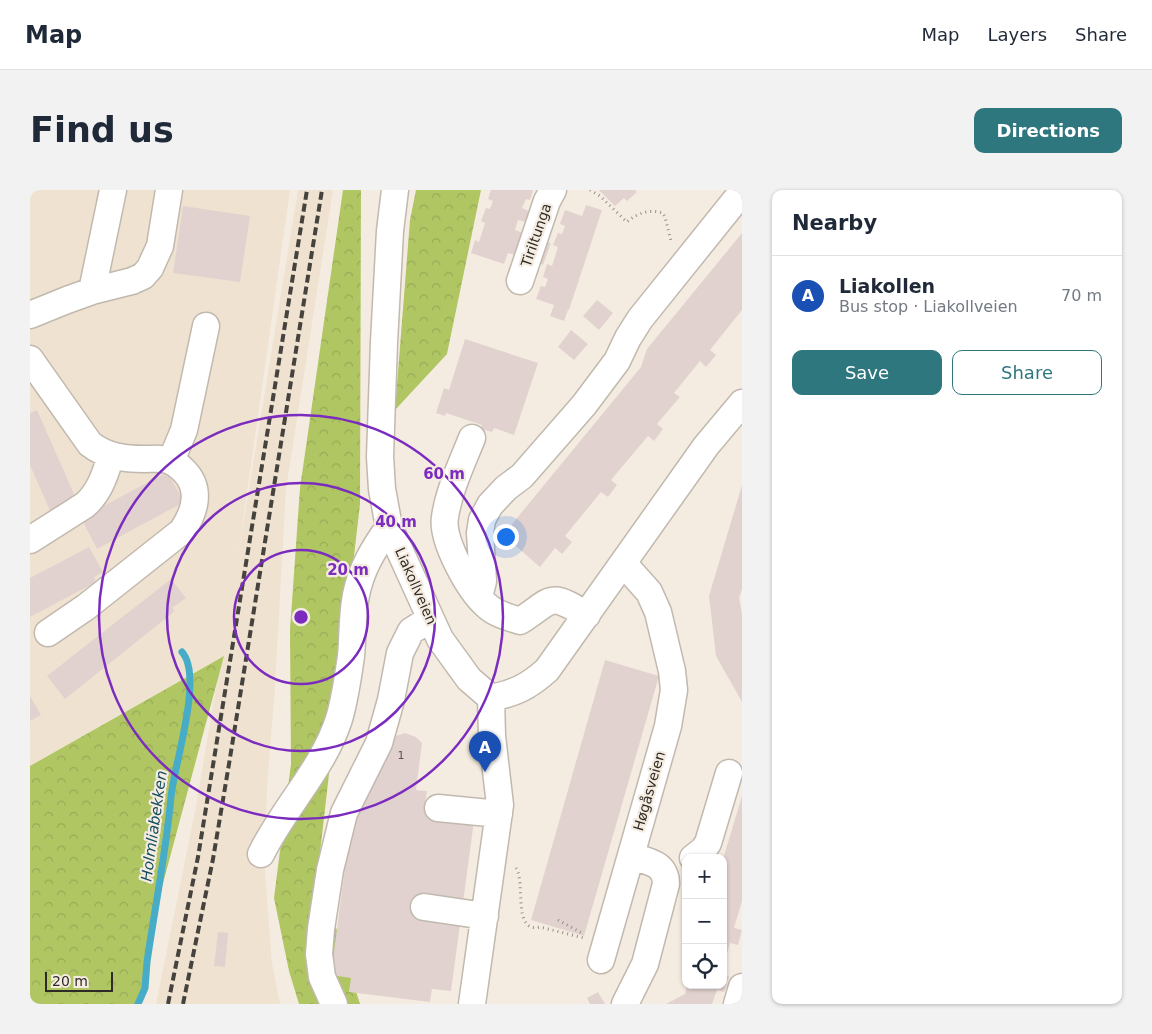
<!DOCTYPE html>
<html lang="en">
<head>
<meta charset="utf-8">
<style>
	body { margin:0; font-family:"DejaVu Sans",sans-serif; background:#f2f2f3; color:#1f2937 }
	.controls { position:absolute; right:15px; bottom:15px; display:grid; overflow:hidden; border-radius:10px; box-shadow:0 1px 4px #0004 }
	.controls button { width:45px; height:45px; display:grid; place-items:center; padding:0; border:0; border-bottom:1px solid #e0e1e3; background:#fff; color:#1f2937; font:25px sans-serif }
	.scale { position:absolute; left:15px; bottom:12px; width:68px; box-sizing:border-box; padding-left:5px; border:2px solid #2e2b26; border-top:0; font-size:14px; line-height:18px; white-space:nowrap; color:#2e2b26; -webkit-text-stroke:4px #f5ece1; paint-order:stroke }
	.you { position:absolute; left:475px; top:346px; width:18px; height:18px; margin:-12px; border:4px solid #fff; border-radius:50%; background:#1a73e8; box-shadow:0 0 0 8px #1a73e833 }
	.badge { display:grid; place-items:center; width:32px; height:32px; border-radius:50%; background:#2e777e; color:#fff; font-size:16px; font-weight:700 }
	.pin { position:absolute; translate:-50% -41px; filter:drop-shadow(0 1px 2px #0008) }
	.pin::after { content:''; position:absolute; top:26px; width:18px; height:15px; background:inherit; clip-path:polygon(0 0,100% 0,50% 100%) }
	.list { margin:0; padding:0; list-style:none }
	h2 { display:flex; justify-content:space-between; align-items:center; height:65px; margin:0; padding:0 20px; font-size:21px }
	h2 small { font-size:16px; font-weight:400; color:#747a83 }
	.list li { display:grid; grid-template-columns:32px 1fr auto; gap:15px; align-items:center; box-sizing:border-box; height:80px; padding:0 20px; border-top:1px solid #e0e1e3 }
	.list b { display:block; font-size:19px; white-space:nowrap }
	.list p { margin:0; font-size:16px; white-space:nowrap; color:#747a83 }
	.list em { font-size:16px; font-style:normal; color:#747a83 }
	.actions { display:flex; gap:10px; padding:15px 20px }
	.actions a { flex:1; padding:11px 0; border:1px solid #2e777e; border-radius:10px; text-align:center; font-size:18px; color:#2e777e }
	.actions .main { background:#2e777e; color:#fff }
	.icon { flex:none; width:28px; height:28px; fill:none; stroke:currentColor; stroke-width:2; stroke-linecap:round; stroke-linejoin:round }
	.map { position:relative; flex:none; width:712px; height:814px; overflow:hidden; border-radius:10px }
	header { display:flex; align-items:center; gap:30px; box-sizing:border-box; height:70px; padding:0 25px; background:#fff; border-bottom:1px solid #e0e1e3 }
	header strong { font-size:24px }
	nav { display:flex; gap:28px; margin-inline-start:auto; font-size:18px }
	.intro { display:flex; align-items:center; justify-content:space-between; box-sizing:border-box; height:120px; padding:0 30px }
	h1 { margin:0; font-size:35px }
	.button { padding:12px 22px; border-radius:10px; background:#2e777e; color:#fff; font-size:18px; font-weight:700 }
	main { display:flex; gap:30px; padding:0 30px }
	aside { flex:1; background:#fff; border-radius:10px; box-shadow:0 1px 4px #0004 }
	.map>svg:first-child { display:block }
</style>
</head>
<body>
<header>
<strong>Map</strong>
<nav><a>Map</a><a>Layers</a><a>Share</a></nav>
</header>
<div class="intro"><h1>Find us</h1><a class="button">Directions</a></div>
<main>
<div class="map">
<svg width="712" height="814" viewBox="0 0 712 814">
	<defs>
		<pattern id="forest-crowns" width="20" height="18" patternUnits="userSpaceOnUse" patternTransform="scale(1.25)"><rect width="20" height="18" fill="#b0c663"/><path d="M2 6a3 3 0 1 1 6 0M12 15a3 3 0 1 1 6 0" fill="none" stroke="#98aa56"/></pattern>
	</defs>
	<rect width="100%" height="100%" fill="#f5ece1"/>
	<!-- built -->
	<path fill="#efe2d0" d="M0,0H260L208,366L268,0H303L256,299L245,498L237,596L235,682L242,774L250,814H126L166,616L191,467L0,576Z"/>
	<!-- forest -->
	<path fill="url(#forest-crowns)" d="M313,0H331L330,314L288,680L330,814H269L259,781L244,708L261,574L260,440L270,298Z
		M386,0H451L417,164L365,220L380,30Z
		M194,466L132,697L109,814H0V576Z"/>
	<g fill="none" stroke-linecap="round" stroke-linejoin="round">
		<!-- stream -->
		<path stroke="#46acc8" stroke-width="7" d="M108,814L115,798L117,772C125,717 136,662 141,607C144,574 174,487 152,462"/>
	</g>
	<!-- building -->
	<path fill="#e2d2cf" d="M461,0H503L500,10L496,9L492,18L499,21L496,32L488,30L485,40L493,43L485,65L478,63L474,74L441,63L445,50L449,52L455,33L451,31L456,18L460,19L463,11L458,9Z
		M569,0H605L607,2L597,11L594,8L585,16Z
		M556,15L572,20L539,120H538L534,131L520,126L524,115L506,109L511,96L515,97L518,89L513,87L517,74L522,76L528,57L523,55L528,43L532,44L535,36L530,34L535,20L552,26Z
		M153,16L220,26L210,92L143,83Z
		M712,43V120L680,160L686,165L676,177L670,171L644,203L650,207L627,234L633,239L624,251L618,246L581,290L587,295L578,307L571,302L535,346L542,352L532,364L525,358L510,377L473,345L611,177L617,159Z
		M514,51L521,53L513,75L507,72Z
		M567,110L583,123L569,140L553,126Z
		M541,140L558,154L544,170L528,157Z
		M435,149L508,173L484,245L464,238L462,242L451,239L452,235L416,223L415,226L406,223L414,198L419,200Z
		M7,220L47,311L21,323L0,275V223Z
		M137,282L154,312L67,359L51,328Z
		M712,295V399L709,408L712,424V512L686,466L679,406Z
		M59,357L73,382L64,387L66,392L0,427V388Z
		M141,389L156,408L142,418L145,421L35,509L17,486Z
		M575,470L629,486L554,746L501,730Z
		M0,506L11,525L0,531Z
		M375,543L386,547L392,553L386,600L397,601L395,613L406,615L444,631L421,801L402,799L400,812L319,802L321,788L301,785L323,616L363,547Z
		M712,606V711L704,738L712,740L708,755L700,753L694,774L693,669Z
		M188,742L198,743L195,777L184,776Z
		M693,785L699,786L694,802L687,800L682,814H636L655,804L657,795H693Z
		M568,802L575,814H560L557,808Z"/>
	<g fill="none" stroke-linecap="round" stroke-linejoin="round">
		<defs>
			<path id="minor" d="M365,0L360,41L354,152L350,267L352,299L359,337L410,449L439,489L461,508L462,546L470,615L442,814
				M490,91L517,11L523,0
				M62,101L83,0
				M0,125L37,110L62,101L102,91L113,86L120,78L130,56L139,0
				M0,169L60,254C77,267 94,269 115,269C123,269 131,268 138,270C145,272 149,276 154,281C172,299 165,322 152,341L56,417L18,443
				M442,248C432,273 419,300 415,327C411,350 439,400 456,415C465,424 478,427 490,431C525,408 518,402 557,425
				M141,271L154,240L176,136
				M0,350L55,315C70,302 75,284 81,266
				M449,407L453,391L450,343L452,330L460,315L476,298L492,286L554,215L587,171L598,148L610,129L712,2
				M461,508C485,503 498,497 517,480L676,256L712,213
				M408,618L469,624
				M231,664C254,617 293,579 309,529C315,509 318,487 321,466C323,445 322,425 326,405C331,379 344,358 359,337
				M663,668L673,660L678,653L699,583
				M394,717L455,726
				M571,770L638,536L644,500L642,481L628,422L619,402L593,373
				M304,814L292,787L289,764L291,739L300,680L314,623L349,553L361,510L370,463L381,441L400,429
				M595,814L615,774L636,694C636,673 617,671 601,666
				M707,814L712,797"/>
		</defs>
		<!-- minor casing -->
		<use href="#minor" stroke="#c1b9ae" stroke-width="29"/>
		<!-- path -->
		<path stroke="#958f87" stroke-width="3" stroke-dasharray="1 4" stroke-linecap="butt" d="M560,0L570,6L597,32C607,23 620,19 633,23L635,27L641,51
			M486,678C496,693 482,744 510,737L554,748
			M528,730L552,743L551,744"/>
		<!-- minor -->
		<use href="#minor" stroke="#fff" stroke-width="26"/>
		<!-- rail -->
		<path stroke="#46423d" stroke-width="4" stroke-dasharray="8 4" stroke-linecap="butt" d="M138,814L168,667L277,0
			M153,814L183,669L199,574L292,0"/>
	</g>
	<!-- distance rings -->
	<g fill="none" stroke="#7b2cbf" stroke-width="2.5">
		<circle cx="271" cy="427" r="67"/>
		<circle cx="271" cy="427" r="134"/>
		<circle cx="271" cy="427" r="202"/>
	</g>
	<g text-anchor="middle" dominant-baseline="central" stroke-width="4.5" stroke-linejoin="round" paint-order="stroke">
		<!-- number labels -->
		<g font-size="11" fill="#5b5550">
			<text x="371" y="565">1</text>
		</g>
		<!-- street labels -->
		<g font-size="14" fill="#2e2b26" stroke="#f5ece1">
			<text transform="translate(506 45) rotate(-71)">Tiriltunga</text>
			<text transform="translate(386 396) rotate(66)">Liakollveien</text>
			<text transform="translate(619 601) rotate(-74)">Høgåsveien</text>
		</g>
		<!-- water labels -->
		<g font-size="15" font-style="italic" fill="#144e5e" stroke="#f5ece1">
			<text transform="translate(124 636) rotate(-82)">Holmliabekken</text>
		</g>
	</g>
	<circle cx="271" cy="427" r="8" fill="#7b2cbf" stroke="#f5ece1" stroke-width="2.5"/>
	<g font-size="15" text-anchor="middle" font-weight="bold" fill="#7b2cbf" stroke="#f5ece1" stroke-width="4.5" stroke-linejoin="round" paint-order="stroke">
		<text x="414" y="289">60 m</text>
		<text x="366" y="337">40 m</text>
		<text x="318" y="385">20 m</text>
	</g>
</svg>
<div class="controls">
<button>+</button>
<button>−</button>
<button><svg class="icon" aria-label="locate" viewBox="0 0 24 24"><circle cx="12" cy="12" r="6"/><path d="M12 2v4M12 18v4M2 12h4M18 12h4"/></svg></button>
</div>
<div class="scale">20 m</div>
<div class="you"></div>
<div class="pin badge" style="left:455px;top:582px;background:#1a4fb4">A</div>
</div>
<aside>
<h2>Nearby<small></small></h2>
<ul class="list">
<li><span class="badge" style="background:#1a4fb4">A</span><div><b>Liakollen</b><p>Bus stop · Liakollveien</p></div><em>70 m</em></li>
</ul>
<div class="actions"><a class="main">Save</a><a>Share</a></div>
</aside>
</main>
</body>
</html>
